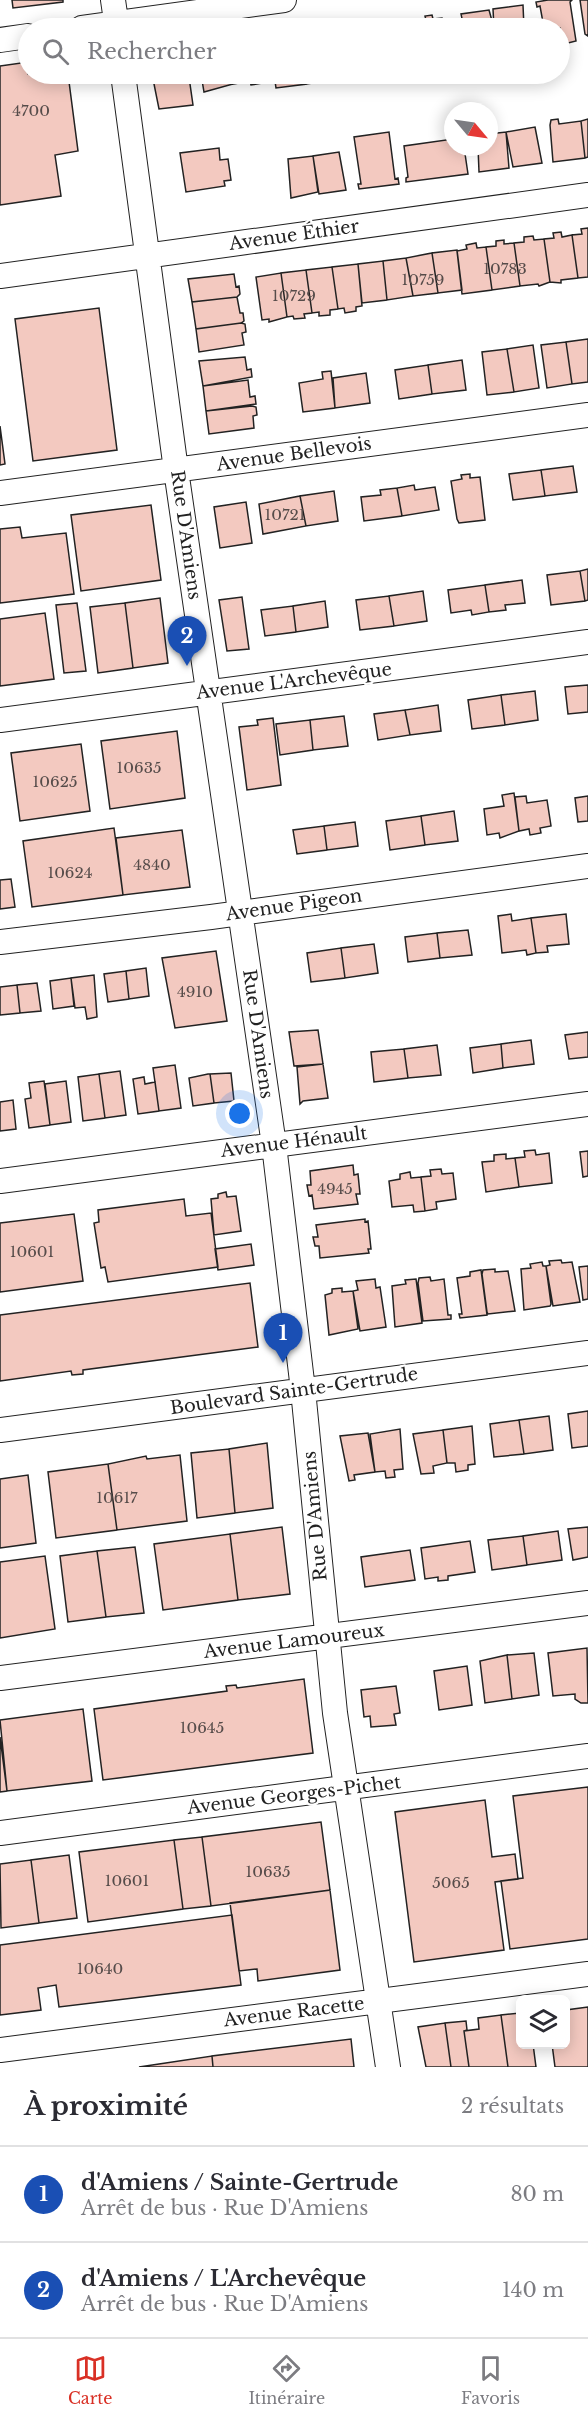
<!DOCTYPE html>
<html lang="fr">
<head>
<meta charset="utf-8">
<style>
	body { margin:0; font-family:"Libre Baskerville",serif; background:#f7f7f7; color:#2b2b33 }
	.controls { position:absolute; right:18px; bottom:18px; display:grid; overflow:hidden; border-radius:9px; box-shadow:0 3px 15px #0003 }
	.controls button { width:54px; height:54px; display:grid; place-items:center; padding:0; border:0; border-bottom:2px solid #e1e1e2; background:#fff; color:#2b2b33; font:30px sans-serif }
	.compass { position:absolute; left:444px; top:102px; width:54px; height:54px; border-radius:50%; background:#fff; box-shadow:0 3px 15px #0003; rotate:119deg }
	.you { position:absolute; left:240px; top:1114px; width:21px; height:21px; margin:-15px; border:4px solid #fff; border-radius:50%; background:#1a73e8; box-shadow:0 0 0 9px #1a73e833 }
	.badge { display:grid; place-items:center; width:39px; height:39px; border-radius:50%; background:#d93025; color:#fff; font-size:20px; font-weight:700 }
	.pin { position:absolute; translate:-50% -50px; filter:drop-shadow(0 2px 3px #0008) }
	.pin::after { content:''; position:absolute; top:32px; width:21px; height:18px; background:inherit; clip-path:polygon(0 0,100% 0,50% 100%) }
	.list { margin:0; padding:0; list-style:none }
	h2 { display:flex; justify-content:space-between; align-items:center; height:78px; margin:0; padding:0 24px; font-size:26px }
	h2 small { font-size:20px; font-weight:400; color:#7c7c81 }
	.list li { display:grid; grid-template-columns:39px 1fr auto; gap:18px; align-items:center; box-sizing:border-box; height:96px; padding:0 24px; border-top:2px solid #e1e1e2 }
	.list b { display:block; font-size:22px; white-space:nowrap }
	.list p { margin:0; font-size:20px; white-space:nowrap; color:#7c7c81 }
	.list em { font-size:20px; font-style:normal; color:#7c7c81 }
	.icon { flex:none; width:33px; height:33px; fill:none; stroke:currentColor; stroke-width:2; stroke-linecap:round; stroke-linejoin:round }
	.map { position:relative; flex:none; width:588px; height:2067px; overflow:hidden }
	.search { position:absolute; background:#fff; box-shadow:0 3px 15px #0003; left:18px; right:18px; top:18px; height:66px; display:flex; align-items:center; gap:15px; box-sizing:border-box; padding:0 21px; border-radius:33px; color:#7c7c81; font-size:22px }
	.sheet { height:270px; background:#fff }
	nav { display:flex; justify-content:space-around; align-items:center; box-sizing:border-box; height:84px; border-top:2px solid #e1e1e2; background:#fff; font-size:16px; color:#7c7c81 }
	nav a { display:grid; justify-items:center; gap:3px }
	nav .on { color:#d93025 }
	.map>svg:first-child { display:block }
</style>
</head>
<body>
<div class="map">
<svg width="588" height="2067" viewBox="0 0 588 2067">
	<rect width="100%" height="100%" fill="#fff"/>
	<!-- building -->
	<path fill="#f3c9c0" stroke="#222" stroke-width="1.5" d="M12,0H63V2L13,8Z
		M548,0H572L570,2L576,41L560,45V28H544L540,6L537,7L536,2Z
		M580,0H588V36L585,34Z
		M523,5L524,28H494L493,9Z
		M489,10L494,28H464L461,14Z
		M432,15L433,19L442,18L443,28H416L415,21L426,20L425,16Z
		M363,21L364,27L373,25V28H348L355,27V22Z
		M28,62V74H68L78,151L55,155L61,196L0,205V66Z
		M152,74H194V76L189,77L193,105L159,109Z
		M201,74H232L233,84L204,92Z
		M232,74H262L263,83L251,85L250,81L233,84Z
		M274,74H306L307,84L276,88Z
		M306,74H338L339,79L307,84Z
		M558,119L559,124L581,121L585,158L553,162L550,125L551,120Z
		M588,119V157L585,158L581,121Z
		M535,127L542,163L513,167L506,132Z
		M389,132L395,179L398,178L399,184L359,189L358,184H361L354,137Z
		M506,132L509,168L479,172L478,147H489V134Z
		M453,139V147H464L468,174L406,182V178L408,177L404,146Z
		M219,148L220,160L228,159L231,180L224,181L225,186L186,192L180,153Z
		M339,152L346,190L319,194L313,156Z
		M313,156L318,192L291,198L288,159Z
		M588,228V277L578,278L572,235L582,234L581,229Z
		M561,232L562,237L572,235L578,278L561,280V283L550,282L544,239L554,238L553,233Z
		M533,236L534,240L544,239L550,282L539,286L538,284L520,286L514,243L524,242V237Z
		M504,240V244L514,243L520,286L492,290L486,247L496,246V241Z
		M476,243L477,248L486,247L492,290L462,294L457,251L467,249L466,245Z
		M457,250L462,290L438,293L432,253Z
		M432,253L438,293L413,296L406,258Z
		M406,258L413,296L387,300L383,261Z
		M383,261L387,300L362,303L358,264Z
		M358,264L362,306L356,307V311L345,313L344,308L338,309L332,267Z
		M332,267L338,309L330,310V315L319,316V312L312,313L306,270Z
		M306,270L312,313L304,314L305,318L294,319L293,316L287,317L281,273Z
		M281,273L287,317L269,322V319L262,320L256,277Z
		M234,274L236,287L239,286L240,294L237,297L192,302L188,279Z
		M237,297L240,313H243L244,321L241,323L196,329L192,302Z
		M99,308L117,450L33,461L15,319Z
		M241,323L245,324L246,332L242,333L244,345L199,352L196,329Z
		M588,339V382L572,384L566,342Z
		M566,342L572,384L547,388L541,345Z
		M533,345L539,388L514,392L507,349Z
		M507,349L514,392L487,395L482,352Z
		M245,357L247,370L251,369L252,377L203,386L199,361Z
		M462,360L466,390L432,394L428,365Z
		M428,365L432,394L399,399L395,370Z
		M331,371L335,408L303,412L299,383L323,379L322,372Z
		M366,373L370,403L335,408L333,378Z
		M248,380L250,397L255,396L256,404L206,411L203,386Z
		M252,406L256,407L257,415L253,416L254,428L209,434L206,411Z
		M0,426L5,464L0,465Z
		M573,466L577,492L545,496L541,470Z
		M541,470L545,496L513,500L509,474Z
		M470,474V478L480,477L485,520L459,523L457,519L451,481L462,479L461,475Z
		M414,485L415,490L435,487L439,510L402,516L397,488Z
		M397,488L402,516L364,521L361,497L381,495L380,490Z
		M334,491L338,521L306,526L300,496Z
		M300,496L306,526L263,534L259,504Z
		M246,502L252,543L220,548L214,507Z
		M151,505L161,580L81,591L71,515Z
		M20,527L22,538L66,533L74,594L0,603V529Z
		M588,569V600L585,601L580,571Z
		M580,571L585,601L551,605L547,575Z
		M522,580L525,603L505,605L506,610L489,612L485,585Z
		M485,585L489,612L472,615L471,610L451,613L448,590Z
		M423,591L427,621L394,626L389,596Z
		M389,596L394,626L360,630L356,600Z
		M242,597L249,649L227,651L219,600Z
		M160,598L168,663L133,668L125,603Z
		M325,601L328,627L296,632L293,606Z
		M77,603L86,671L64,673L56,605Z
		M125,603L133,668L98,673L90,607Z
		M293,606L296,632L265,636L261,610Z
		M45,613L54,679L0,686V619Z
		M588,685V712L568,714L565,687Z
		M535,691L538,720L505,725L501,695Z
		M501,695L505,725L472,729L468,700Z
		M438,705L441,731L410,735L405,710Z
		M405,710L410,735L378,740L374,714Z
		M344,716L348,746L313,750L310,720Z
		M273,718L281,785L247,790L239,727L258,725L257,720Z
		M310,720L313,750L280,755L276,724Z
		M177,731L185,798L110,809L101,741Z
		M81,744L90,811L20,821L11,753Z
		M514,793L519,831L500,838L499,833L487,835L484,809L504,806L502,795Z
		M526,796L527,803L547,800L551,826L540,828L541,833L530,835L529,829L519,831L515,797Z
		M588,796V821L578,822L575,798Z
		M454,811L458,841L425,845L421,816Z
		M421,816L425,845L390,850L386,821Z
		M355,822L358,846L327,850L324,826Z
		M324,826L327,850L297,854L293,830Z
		M114,828L123,895L32,907L23,841Z
		M182,830L190,887L123,895L116,838Z
		M11,879L15,907L0,909V880Z
		M511,914L512,921L531,918L536,953L527,955L526,950L502,953L498,916Z
		M566,914L569,944L547,946L548,952L536,953L531,918Z
		M468,930L472,955L440,958L437,933Z
		M437,933L440,958L408,962L405,937Z
		M374,944L378,973L345,978L341,948Z
		M341,948L345,978L311,982L307,953Z
		M216,951L227,1021L175,1028L162,958Z
		M146,968L149,996L129,999L126,971Z
		M126,971L129,999L108,1002L104,974Z
		M94,975L97,1017L87,1019L85,1007L75,1008L71,978Z
		M71,978L74,1006L53,1009L50,981Z
		M37,983L41,1011L20,1013L17,985Z
		M17,985L20,1013L0,1015V987Z
		M318,1030L323,1064L294,1066L289,1032Z
		M588,1032V1057L569,1059L565,1035Z
		M531,1040L534,1064L503,1068L501,1044Z
		M501,1044L503,1068L473,1073L470,1048Z
		M437,1045L441,1075L408,1078L404,1049Z
		M404,1049L408,1078L374,1082L371,1052Z
		M323,1064L328,1098L303,1101L300,1104L297,1067Z
		M175,1065L181,1108L159,1111L153,1068Z
		M120,1071L126,1115L105,1118L99,1074Z
		M231,1073L234,1101L214,1103L210,1074Z
		M99,1074L105,1118L83,1121L78,1077Z
		M208,1074H210L214,1103L193,1106L189,1078Z
		M144,1077L145,1084L155,1082L159,1111L138,1114L133,1079Z
		M44,1081L50,1125L29,1128L25,1099L31,1098L29,1083Z
		M66,1081L71,1122L50,1125L45,1084Z
		M13,1100L16,1129L0,1131V1102Z
		M535,1150L536,1155L549,1153L552,1183L519,1187L515,1158L525,1157L524,1151Z
		M588,1151V1176L583,1177L580,1152Z
		M506,1154V1159L515,1158L519,1187L486,1192L482,1162L494,1161V1155Z
		M353,1165L354,1175L358,1174L360,1194H356L358,1204L314,1209L312,1195L309,1196L307,1185H311L310,1171Z
		M441,1169L442,1174L453,1173L456,1199L436,1202L437,1209L425,1211L421,1177L431,1176L430,1170Z
		M410,1172L411,1178L421,1177L425,1211L414,1212L413,1205L392,1207L389,1181L400,1179V1174Z
		M226,1192L227,1197L236,1196L241,1231L214,1235L211,1199L218,1198V1194Z
		M184,1199L186,1216L211,1213L218,1267L108,1282L105,1267L101,1268L94,1223L99,1222L98,1210Z
		M74,1214L83,1281L0,1292V1223Z
		M365,1219V1222L368,1221L371,1249H368L369,1253L320,1258L319,1246H315L313,1237H318L316,1225Z
		M251,1244L254,1265L218,1270L215,1249Z
		M561,1260L562,1263L572,1262L580,1302L553,1306L546,1266L550,1265L549,1261Z
		M542,1262L543,1266H546L551,1304L550,1306L524,1310L521,1269L531,1268L530,1264Z
		M588,1266V1299L583,1300L579,1267Z
		M495,1269V1272L508,1271L515,1311L488,1314L487,1312L482,1274L483,1270Z
		M481,1270L487,1315L460,1318L459,1314H462L457,1278L470,1276V1272Z
		M430,1277L431,1281L444,1279L448,1315H451V1319L423,1321L418,1283L419,1278Z
		M375,1279L376,1288L380,1287L386,1327L360,1331L353,1291L358,1290L356,1281Z
		M416,1279L422,1323L395,1327L392,1286L406,1284L405,1280Z
		M250,1283L258,1347L83,1370V1374L72,1375L71,1371L0,1381V1315Z
		M342,1288V1292L353,1291L358,1329L329,1335L325,1295L332,1293V1289Z
		M588,1411V1446L572,1448L568,1414Z
		M549,1416L553,1450L524,1454L519,1420Z
		M519,1420L524,1454L494,1457L490,1424Z
		M472,1426L475,1464L468,1465V1470L456,1472L455,1463H447L443,1430Z
		M400,1429L403,1469L394,1470L395,1477L386,1478L385,1471L375,1472L370,1434Z
		M443,1430L447,1463L433,1466L434,1473L421,1474L413,1434Z
		M368,1433L375,1472L354,1475L355,1480L349,1481L340,1436Z
		M267,1443L273,1508L235,1513L229,1449Z
		M229,1449L235,1513L197,1518L191,1453Z
		M180,1455L187,1521L117,1530L108,1464L146,1456L147,1459Z
		M108,1464L117,1530L56,1538L48,1472Z
		M28,1475L36,1543L0,1548V1479Z
		M282,1527L290,1594L238,1600L230,1534Z
		M588,1527V1557L573,1560L568,1529Z
		M558,1531L562,1560L527,1565L523,1536Z
		M230,1534L238,1600L163,1610L154,1544Z
		M523,1536L527,1565L492,1570L488,1540Z
		M470,1541L475,1572L448,1576V1580L438,1581V1577L425,1579L421,1548Z
		M135,1547L144,1613L106,1617L97,1551Z
		M410,1550L415,1580L365,1587L361,1557Z
		M97,1551L106,1617L68,1622L60,1556Z
		M45,1556L55,1629L0,1638V1562Z
		M587,1648L588,1703H581L575,1699V1694L553,1696L548,1653Z
		M534,1653L539,1695L512,1699L507,1655Z
		M507,1655L512,1699L485,1703L480,1661Z
		M467,1666L472,1705L439,1710L434,1671Z
		M304,1679L313,1753L103,1780L94,1709L227,1691L226,1686L236,1685L237,1688Z
		M396,1686L400,1713L394,1714L396,1725L371,1727L370,1716L364,1717L361,1690Z
		M83,1709L92,1781L7,1791L0,1720Z
		M0,1737L7,1791L0,1792Z
		M588,1787V1939L510,1949L501,1881L523,1878L513,1796Z
		M485,1800L492,1857L515,1854L518,1879L495,1882L504,1950L414,1962L395,1812Z
		M321,1822L330,1890L211,1906L202,1837Z
		M202,1837L211,1906L183,1909L174,1840Z
		M174,1840L183,1909L88,1922L79,1852Z
		M69,1855L77,1918L39,1923L31,1860Z
		M31,1860L39,1923L1,1928L0,1864Z
		M330,1890L340,1970L258,1981L257,1969L239,1971L230,1903Z
		M232,1915L241,1985L59,2007L56,1985L38,1988L41,2010L0,2015V1945Z
		M588,2007V2067H555L552,2044H566V2010Z
		M520,2013V2044H533L536,2067H508L501,2015Z
		M501,2015L508,2067H469L464,2031L479,2029L478,2018Z
		M466,2021L467,2030L464,2031L469,2067H451L445,2023Z
		M445,2023L451,2067H426L418,2027Z
		M351,2039L354,2067H213L212,2056Z
		M212,2056L213,2067H139L159,2064Z"/>
	<g fill="none" stroke-linecap="round" stroke-linejoin="round">
		<defs>
			<path id="minor" d="M113,0L117,28
				M82,28L284,0
				M0,40L28,36
				M123,74L176,470L274,1145L303,1390L335,1713L388,2067
				M0,276L588,195
				M0,493L588,415
				M0,720L588,642
				M0,942L211,917L588,866
				M0,1181L588,1104
				M0,1430L588,1353
				M0,1678L588,1603
				M0,1833L588,1756
				M0,2050L588,1974"/>
		</defs>
		<!-- minor casing -->
		<use href="#minor" stroke="#222" stroke-width="26"/>
		<!-- minor -->
		<use href="#minor" stroke="#fff" stroke-width="24"/>
	</g>
	<g text-anchor="middle" dominant-baseline="central" stroke-width="4.5" stroke-linejoin="round" paint-order="stroke">
		<!-- number labels -->
		<g font-size="15" fill="#564c4a">
			<text x="31" y="110">4700</text>
			<text x="505" y="268">10783</text>
			<text x="423" y="279">10759</text>
			<text x="294" y="295">10729</text>
			<text x="285" y="514">10721</text>
			<text x="139" y="767">10635</text>
			<text x="55" y="781">10625</text>
			<text x="152" y="864">4840</text>
			<text x="70" y="872">10624</text>
			<text x="195" y="991">4910</text>
			<text x="335" y="1188">4945</text>
			<text x="32" y="1251">10601</text>
			<text x="117" y="1497">10617</text>
			<text x="202" y="1727">10645</text>
			<text x="268" y="1871">10635</text>
			<text x="127" y="1880">10601</text>
			<text x="451" y="1882">5065</text>
			<text x="100" y="1968">10640</text>
		</g>
		<!-- street labels -->
		<g font-size="18" fill="#222" stroke="#fff">
			<text transform="translate(294 235) rotate(-8)">Avenue Éthier</text>
			<text transform="translate(294 454) rotate(-8)">Avenue Bellevois</text>
			<text transform="translate(186 535) rotate(82)">Rue D'Amiens</text>
			<text transform="translate(294 681) rotate(-7)">Avenue L'Archevêque</text>
			<text transform="translate(294 905) rotate(-8)">Avenue Pigeon</text>
			<text transform="translate(258 1034) rotate(82)">Rue D'Amiens</text>
			<text transform="translate(294 1142) rotate(-7)">Avenue Hénault</text>
			<text transform="translate(294 1391) rotate(-8)">Boulevard Sainte-Gertrude</text>
			<text transform="translate(315 1516) rotate(-95)">Rue D'Amiens</text>
			<text transform="translate(294 1641) rotate(-7)">Avenue Lamoureux</text>
			<text transform="translate(294 1795) rotate(-7)">Avenue Georges-Pichet</text>
			<text transform="translate(294 2012) rotate(-7)">Avenue Racette</text>
		</g>
	</g>
</svg>
<div class="controls">
<button><svg class="icon" aria-label="layers" viewBox="0 0 24 24"><path d="M12 4l9 5-9 5-9-5zM3 14l9 5 9-5"/></svg></button>
</div>
<svg class="compass" viewBox="-18 -18 36 36"><path d="M0-13l5 13h-10z" fill="#e53935"/><path d="M0 13l5-13h-10z" fill="#7c7c81"/></svg>
<div class="you"></div>
<div class="pin badge" style="left:283px;top:1363px;background:#1a4fb4">1</div>
<div class="pin badge" style="left:187px;top:666px;background:#1a4fb4">2</div>
<div class="search"><svg class="icon" aria-label="search" viewBox="0 0 24 24"><circle cx="10" cy="10" r="6"/><path d="M15 15l6 6"/></svg>Rechercher</div>
</div>
<section class="sheet">
<h2>À proximité<small>2 résultats</small></h2>
<ul class="list">
<li><span class="badge" style="background:#1a4fb4">1</span><div><b>d'Amiens / Sainte-Gertrude</b><p>Arrêt de bus · Rue D'Amiens</p></div><em>80 m</em></li>
<li><span class="badge" style="background:#1a4fb4">2</span><div><b>d'Amiens / L'Archevêque</b><p>Arrêt de bus · Rue D'Amiens</p></div><em>140 m</em></li>
</ul>
</section>
<nav>
<a class="on"><svg class="icon" aria-label="map" viewBox="0 0 24 24"><path d="M3 6l6-2 6 2 6-2v14l-6 2-6-2-6 2zM9 4v14M15 6v14"/></svg>Carte</a>
<a><svg class="icon" aria-label="directions" viewBox="0 0 24 24"><path d="M12 3l9 9-9 9-9-9zM9 14v-3h6M13 9l2 2-2 2"/></svg>Itinéraire</a>
<a><svg class="icon" aria-label="saved" viewBox="0 0 24 24"><path d="M7 4h10v16l-5-4-5 4z"/></svg>Favoris</a>
</nav>
</body>
</html>
